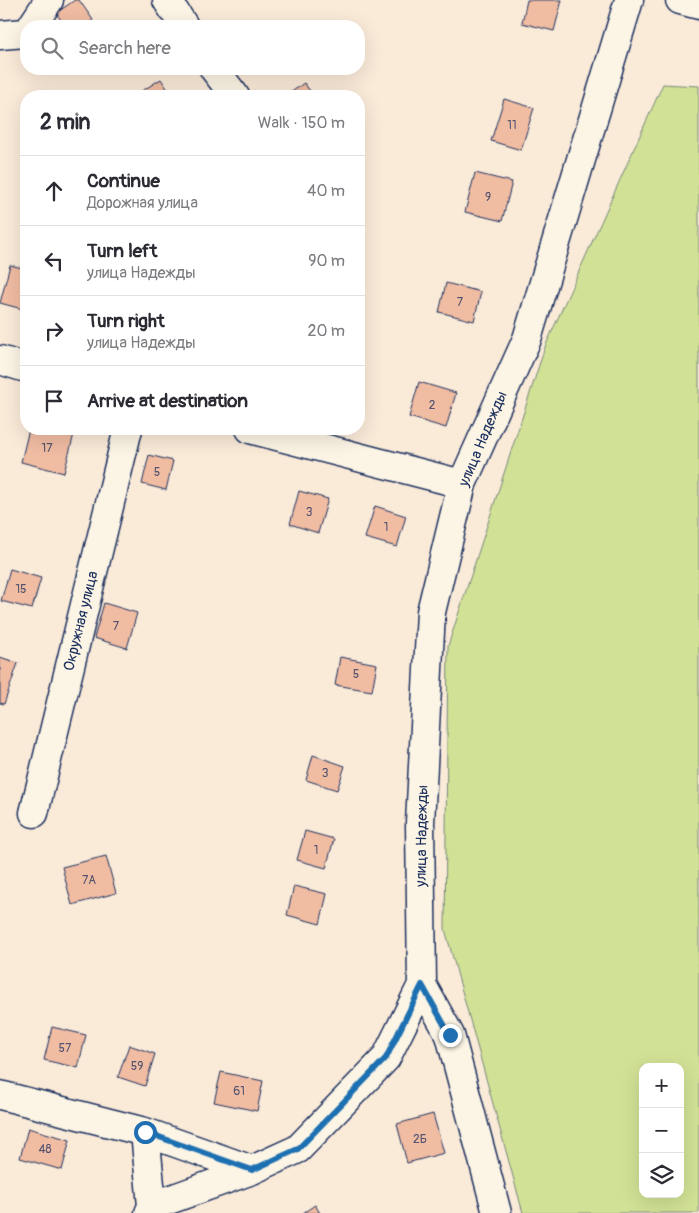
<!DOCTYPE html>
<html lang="en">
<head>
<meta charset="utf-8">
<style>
	body { margin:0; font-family:Pangolin,sans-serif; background:#f7f7f7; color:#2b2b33 }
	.controls { position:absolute; right:15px; bottom:15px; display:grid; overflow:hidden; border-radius:10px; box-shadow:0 5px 20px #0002 }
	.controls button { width:45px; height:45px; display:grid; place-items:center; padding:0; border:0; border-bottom:1px solid #e1e1e2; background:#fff; color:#2b2b33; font:25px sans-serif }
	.stop { position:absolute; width:15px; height:15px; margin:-11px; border:4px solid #1f6fb2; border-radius:50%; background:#fff }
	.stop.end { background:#1f6fb2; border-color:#fff; box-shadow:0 1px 5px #0008 }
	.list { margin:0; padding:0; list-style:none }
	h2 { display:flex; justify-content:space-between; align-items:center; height:65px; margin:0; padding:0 20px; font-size:21px }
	h2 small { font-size:16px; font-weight:400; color:#7c7c81 }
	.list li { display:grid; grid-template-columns:32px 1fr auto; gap:15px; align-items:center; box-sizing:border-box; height:70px; padding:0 20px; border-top:1px solid #e1e1e2 }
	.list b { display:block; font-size:19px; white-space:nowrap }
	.list p { margin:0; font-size:16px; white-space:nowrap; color:#7c7c81 }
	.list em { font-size:16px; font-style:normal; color:#7c7c81 }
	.icon { flex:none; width:28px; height:28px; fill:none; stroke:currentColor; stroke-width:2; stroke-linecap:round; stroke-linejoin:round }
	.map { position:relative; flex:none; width:699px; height:1213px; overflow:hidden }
	.search { position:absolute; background:#fff; box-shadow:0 5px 20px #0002; left:20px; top:20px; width:345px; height:55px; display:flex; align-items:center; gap:12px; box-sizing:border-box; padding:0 18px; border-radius:20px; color:#7c7c81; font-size:19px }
	.panel { position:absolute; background:#fff; box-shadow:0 5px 20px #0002; left:20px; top:90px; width:345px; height:345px; border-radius:20px }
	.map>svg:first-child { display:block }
</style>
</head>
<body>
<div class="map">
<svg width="699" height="1213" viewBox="0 0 699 1213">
	<rect width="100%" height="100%" fill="#faead8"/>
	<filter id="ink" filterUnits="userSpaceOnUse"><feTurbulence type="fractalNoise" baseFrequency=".02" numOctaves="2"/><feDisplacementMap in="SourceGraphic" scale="10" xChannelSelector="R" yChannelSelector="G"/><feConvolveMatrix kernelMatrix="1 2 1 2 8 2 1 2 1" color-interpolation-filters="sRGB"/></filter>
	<g filter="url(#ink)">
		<!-- green -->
		<path fill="#d1e195" stroke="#76887a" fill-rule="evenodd" d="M663,84L699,86V1213H523L445,929L448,646L545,347ZM643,1067H680V1194H643Z"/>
		<!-- building -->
		<path fill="#f0bca2" stroke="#1b2f5e" d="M75,0H79L93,20L84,26H65L56,13Z
			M527,0H562L554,31L522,23Z
			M161,79L172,96H139L137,94Z
			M304,83L314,96H286Z
			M504,99L534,108L521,150L491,141Z
			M475,173L512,182L502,221L465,212Z
			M10,265L26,269V310L0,303Z
			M446,283L481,292L474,321L439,312Z
			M419,382L456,393L446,428L409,417Z
			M29,429H52L74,434L64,473L21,462Z
			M149,455L173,461L166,490L142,484Z
			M299,491L328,499L318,533L290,524Z
			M375,506L406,516L397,547L365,538Z
			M10,569L41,578L32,609L1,601Z
			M104,603L137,613L127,648L94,638Z
			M0,657L18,663L4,704L0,703Z
			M340,657L377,664L372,691L335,685Z
			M313,755L345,766L337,790L306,780Z
			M305,831L334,839L326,868L297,860Z
			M106,856L116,893L72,905L62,867Z
			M294,886L327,894L320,924L287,915Z
			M52,1027L86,1035L78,1068L44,1060Z
			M129,1045L155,1054L145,1086L118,1077Z
			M221,1072L263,1081L257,1111L214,1102Z
			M433,1114L444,1153L407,1163L397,1124Z
			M28,1128L70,1140L62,1170L20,1158Z
			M315,1205L320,1213H303Z"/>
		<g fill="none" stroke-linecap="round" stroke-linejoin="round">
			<defs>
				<path id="minor" d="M167,0L184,26
					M680,0L699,5
					M32,26L49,0
					M0,35L26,33
					M214,69L235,96
					M0,360L26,368
					M250,429L462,484
					M34,813L128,429
					M422,985L450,1035L497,1213
					M0,1095L145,1132L252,1170
					M145,1132L152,1206L149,1213
					M152,1206L252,1170L298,1149L386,1058L422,985L420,823L431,612L462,484L527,339L629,0"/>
			</defs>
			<!-- minor casing -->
			<use href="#minor" stroke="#1b2f5e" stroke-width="31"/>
			<!-- minor -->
			<use href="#minor" stroke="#fcf5e5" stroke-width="28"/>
		</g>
	</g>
	<g fill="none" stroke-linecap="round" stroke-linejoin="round" filter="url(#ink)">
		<!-- route -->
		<path stroke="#1f6fb2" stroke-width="6" d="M145,1132L252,1170L298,1149L386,1058L422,985L450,1035"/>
	</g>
	<g text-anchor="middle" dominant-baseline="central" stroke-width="4" stroke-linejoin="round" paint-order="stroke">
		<!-- number labels -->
		<g font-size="12" fill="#50526f">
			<text x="512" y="125">11</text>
			<text x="488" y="197">9</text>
			<text x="460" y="302">7</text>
			<text x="432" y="405">2</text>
			<text x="47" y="448">17</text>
			<text x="157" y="472">5</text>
			<text x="309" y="512">3</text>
			<text x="386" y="527">1</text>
			<text x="21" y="589">15</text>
			<text x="116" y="626">7</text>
			<text x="356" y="674">5</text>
			<text x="325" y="773">3</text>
			<text x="316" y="850">1</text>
			<text x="89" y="880">7А</text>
			<text x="65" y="1048">57</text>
			<text x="137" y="1066">59</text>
			<text x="239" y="1091">61</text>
			<text x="420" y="1139">2Б</text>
			<text x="45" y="1149">48</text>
		</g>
		<!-- street labels -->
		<g font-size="15" fill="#1b2f5e" stroke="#fcf5e5">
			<text transform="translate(483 439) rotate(-67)">улица Надежды</text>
			<text transform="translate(81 621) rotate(-76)">Окружная улица</text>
			<text transform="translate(422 836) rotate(-89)">улица Надежды</text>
		</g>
	</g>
</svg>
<div class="controls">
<button>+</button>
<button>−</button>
<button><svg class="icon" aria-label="layers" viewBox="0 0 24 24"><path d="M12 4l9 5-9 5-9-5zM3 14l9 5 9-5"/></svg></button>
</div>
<div class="stop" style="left:145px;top:1132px"></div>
<div class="stop end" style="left:450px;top:1035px"></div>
<div class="search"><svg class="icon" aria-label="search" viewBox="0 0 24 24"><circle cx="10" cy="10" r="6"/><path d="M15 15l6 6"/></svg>Search here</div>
<section class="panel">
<h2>2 min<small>Walk · 150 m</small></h2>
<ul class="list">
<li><svg class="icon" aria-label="ahead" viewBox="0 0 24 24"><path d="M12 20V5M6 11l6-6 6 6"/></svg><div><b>Continue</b><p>Дорожная улица</p></div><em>40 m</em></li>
<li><svg class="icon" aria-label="left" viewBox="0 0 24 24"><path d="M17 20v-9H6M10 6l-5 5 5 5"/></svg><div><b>Turn left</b><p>улица Надежды</p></div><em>90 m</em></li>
<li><svg class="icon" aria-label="right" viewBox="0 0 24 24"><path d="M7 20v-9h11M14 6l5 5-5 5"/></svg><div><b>Turn right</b><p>улица Надежды</p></div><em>20 m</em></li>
<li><svg class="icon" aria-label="arrive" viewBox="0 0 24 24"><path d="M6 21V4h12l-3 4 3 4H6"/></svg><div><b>Arrive at destination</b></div></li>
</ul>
</section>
</div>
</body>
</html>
